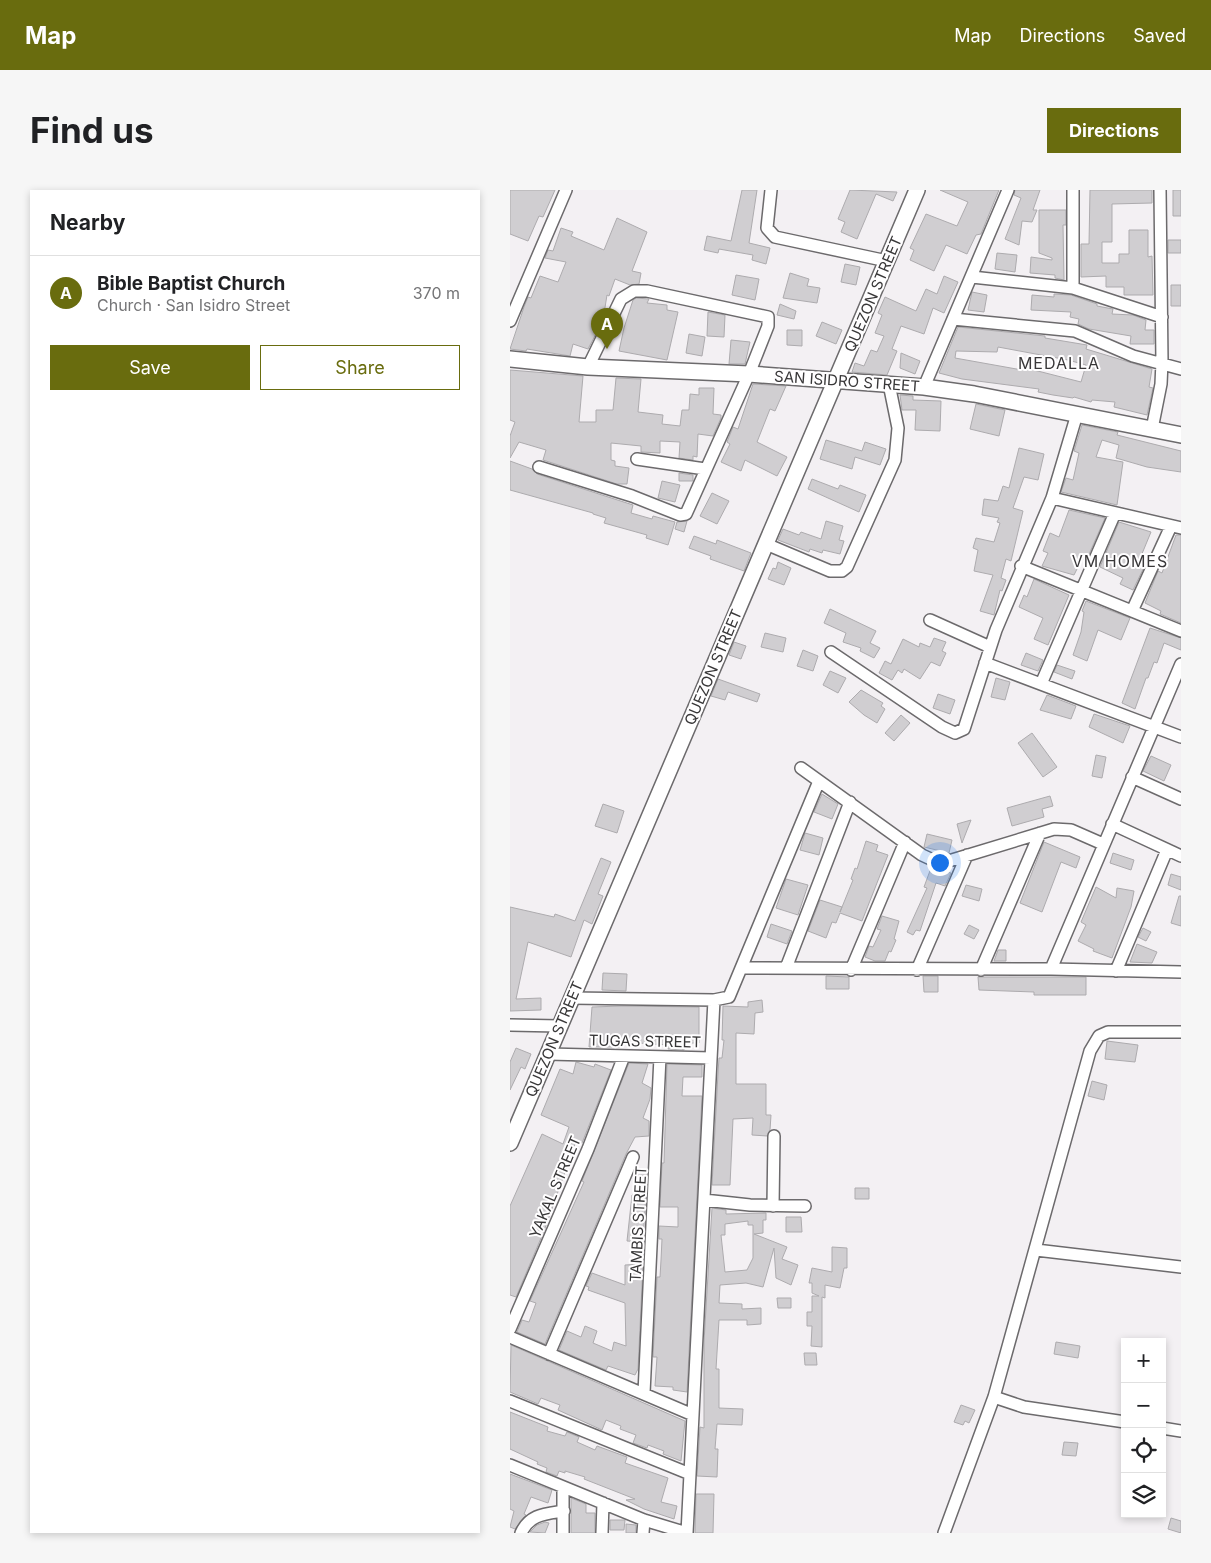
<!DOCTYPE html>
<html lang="en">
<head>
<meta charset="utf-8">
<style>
	body { margin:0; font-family:Inter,sans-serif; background:#f6f6f6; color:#202124 }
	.controls { position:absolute; right:15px; bottom:15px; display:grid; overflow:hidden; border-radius:0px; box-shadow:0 2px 8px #0003 }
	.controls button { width:45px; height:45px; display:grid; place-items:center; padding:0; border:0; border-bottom:1px solid #e0e0e0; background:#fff; color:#202124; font:25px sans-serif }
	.you { position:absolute; left:429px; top:672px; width:18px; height:18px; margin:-12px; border:4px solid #fff; border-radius:50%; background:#1a73e8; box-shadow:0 0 0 8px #1a73e833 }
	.badge { display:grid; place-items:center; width:32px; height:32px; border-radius:50%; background:#696c0e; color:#fff; font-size:16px; font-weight:700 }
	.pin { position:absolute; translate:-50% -41px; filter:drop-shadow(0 1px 2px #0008) }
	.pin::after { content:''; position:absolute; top:26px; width:18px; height:15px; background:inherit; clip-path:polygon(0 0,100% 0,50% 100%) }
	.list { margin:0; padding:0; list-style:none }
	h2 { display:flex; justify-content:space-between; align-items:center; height:65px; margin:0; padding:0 20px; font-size:21px }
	h2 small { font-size:16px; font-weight:400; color:#757577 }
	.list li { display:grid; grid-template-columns:32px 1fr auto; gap:15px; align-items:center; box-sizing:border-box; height:75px; padding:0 20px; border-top:1px solid #e0e0e0 }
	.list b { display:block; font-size:19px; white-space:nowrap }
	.list p { margin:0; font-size:16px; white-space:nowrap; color:#757577 }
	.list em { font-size:16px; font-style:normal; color:#757577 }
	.actions { display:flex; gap:10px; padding:15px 20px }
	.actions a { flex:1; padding:11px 0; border:1px solid #696c0e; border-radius:0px; text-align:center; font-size:18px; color:#696c0e }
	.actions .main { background:#696c0e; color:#fff }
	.icon { flex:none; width:28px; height:28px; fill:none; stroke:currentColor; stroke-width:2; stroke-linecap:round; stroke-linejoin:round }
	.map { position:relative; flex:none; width:671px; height:1343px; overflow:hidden; border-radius:0px }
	header { display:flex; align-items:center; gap:30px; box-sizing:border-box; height:70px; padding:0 25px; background:#696c0e; color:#fff }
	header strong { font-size:24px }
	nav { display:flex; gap:28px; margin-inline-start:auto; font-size:18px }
	.intro { display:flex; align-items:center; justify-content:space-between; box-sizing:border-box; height:120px; padding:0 30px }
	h1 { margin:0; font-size:35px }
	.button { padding:12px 22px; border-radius:0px; background:#696c0e; color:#fff; font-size:18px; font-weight:700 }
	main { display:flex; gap:30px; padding:0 30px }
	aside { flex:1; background:#fff; border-radius:0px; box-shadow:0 2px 8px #0003 }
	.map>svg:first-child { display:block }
</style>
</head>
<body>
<header>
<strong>Map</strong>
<nav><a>Map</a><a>Directions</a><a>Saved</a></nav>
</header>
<div class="intro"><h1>Find us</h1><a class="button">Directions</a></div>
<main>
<aside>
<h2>Nearby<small></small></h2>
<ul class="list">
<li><span class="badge">A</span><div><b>Bible Baptist Church</b><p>Church · San Isidro Street</p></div><em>370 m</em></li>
</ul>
<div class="actions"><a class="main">Save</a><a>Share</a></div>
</aside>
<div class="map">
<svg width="671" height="1343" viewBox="0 0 671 1343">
	<rect width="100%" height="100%" fill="#f3f0f3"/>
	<!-- building -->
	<path fill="#d0ced1" stroke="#adabae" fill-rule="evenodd" d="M0,0H45L33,27L29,26L18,51L0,44Z
		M232,0H247L239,53L260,58L256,74L242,70L243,65L209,59L208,63L194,60L197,46L221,51Z
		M340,0L387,2L383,11L366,4L347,49L331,42L335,32L328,29Z
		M430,0H489L471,44L466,45L457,64L436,55L424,81L400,70L404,60L400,58L416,24L447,36L458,12Z
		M505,0H530L523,20H527L522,32L512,31L509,55L495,49L511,8L504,5Z
		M580,0H642V13L602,14V52H592V73H609V64H619V40H638V67L642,66L643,105H614V97H596V86L571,87V54H579Z
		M663,0H671V26H663Z
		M529,20H556V35H553L554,90L545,88V85L520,83L521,67L542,70V68L529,63Z
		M107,28L137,42L122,81L131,83L129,94L120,95L105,89L99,106L97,105L93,130L78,159L63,154L60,166L17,159L16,161L0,159L14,117L18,107L21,108L30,86L48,92L56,72L35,68L38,60L43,61L51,38L63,42L61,46L94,60Z
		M658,50H671V63H658Z
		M487,63L507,65L505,82L485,79Z
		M335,74L350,77L346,95L331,92Z
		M280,83L299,89L297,96L310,98L307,113L273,108Z
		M226,85L249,89L245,110L222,105Z
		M434,86L448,92L434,123L423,118L414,144L391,136L382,159L387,161L377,185L342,182L345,173L354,176L361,160L367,162L374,146L365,143L372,125L368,123L375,107L406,121L416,99L427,104Z
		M661,95H671V116H661Z
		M462,102L477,105L474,122L458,120Z
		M544,104L561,105L587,114V116L603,119L602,124L623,125L636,130L635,140H644V154H620L621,146L579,139L568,134L569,129L560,127L561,122L521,120L522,105L544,107Z
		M126,108L139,109L137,113L157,115V120L168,122L157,170L109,161L114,138L123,110Z
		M270,114L286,121L284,129L267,125Z
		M198,122L215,125L214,147L197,146Z
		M312,132L332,140L326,154L306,146Z
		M448,137L535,146V148L577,155L576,159L642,179L639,197L643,198L637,225L604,217L605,212L582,210L581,212L564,207L563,208L543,205L528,202L529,199L452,189L429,183ZM488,157L558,170L576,175L571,192L512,177V180L445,168L446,161L487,162Z
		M277,140H292V156L277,155Z
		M179,144L195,147L192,166L176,163Z
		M221,150L240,152L235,174H219Z
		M391,163L410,171L405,184L390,178Z
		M0,180L73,186L69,232H86V220H103L106,188L131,189L128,222L153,225L152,234L170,236L172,220H179L180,204L189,205V198H204L203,224L211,225V228L203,246L188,244L187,267L183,266V270L169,268L170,252L150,251V263L131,262V256L101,253V270L105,271V276L119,278L117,294H107L33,270L36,260L9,252L0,268V246L5,232L0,230Z
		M243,194L276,196L265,221L260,219L247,252L277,267L267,286L235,270L231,281L211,272L220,254L217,252L223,237L228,239Z
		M390,205L403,206V210L431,211L430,241L405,240L406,220H392Z
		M466,214L495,220L489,246L460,239Z
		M572,235L608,242L607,245L671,261V282L637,277L606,268L609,255L592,250L586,267L613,272L607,315L551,302L556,288L563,290L569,263L564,261Z
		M316,250L352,261L355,252L376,259L370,275L345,267L342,279L310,269Z
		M509,258L534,264L528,290L514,287L503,318L513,321L501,371L496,369L491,388L496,390L492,401L490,400L484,425L470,421L483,385L464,381L468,360L463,358L466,348L484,352L490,333L487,332L489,328L472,325L474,309L488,311L493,296L499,298Z
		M0,271L22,279L27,284L123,315L121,323L142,329L143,326L165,332L158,355L136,348L137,345L94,333L96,328L83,324V323L0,300Z
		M169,283L183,285V291H169Z
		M302,289L328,299L330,295L356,305L349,322L298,299Z
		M152,291L170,295L165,312L148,308Z
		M202,303L219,311L207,334L190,326Z
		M559,320L595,328L576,371L572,369L564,385L532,376L538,363L533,361L540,343L549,347Z
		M177,331L174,342L165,339L167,332Z
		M316,331L333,336L329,350L334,351L330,364L313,360L312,363L300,359L299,362L268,350L273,339L289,345L291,342L311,349Z
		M609,332L641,342L629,371L636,373L623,400L610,394L613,388L590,377Z
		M666,345H671V433L650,424L651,421L635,413L648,381L652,383Z
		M184,346L206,354L207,350L241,363L234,381L200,369L201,366L179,358Z
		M268,372L281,378L274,395L258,389L263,378L266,379Z
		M524,389L559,405L538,455L524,449L533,428L509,417L514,405L517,407Z
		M576,411L620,428L611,450L588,440L577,471L563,465L571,442L574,422L572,421Z
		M320,419L366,441L360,453L370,458L364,468L350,461L351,458L333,452L336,443L314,433Z
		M640,438L671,448V460L654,453L647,473L644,472L638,488H636L625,519L612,513Z
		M255,443L276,448L273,462L251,457Z
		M424,448L436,452L432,461L436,463L430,476L421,472L410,489L394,479L392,483L388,480L382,490L369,483L375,471L381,474L393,449L409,457L410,453L420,457Z
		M224,452L236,456L231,469L219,465Z
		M293,460L308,466L303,481L287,476Z
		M516,463L533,470L528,481L511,475Z
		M547,475L565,481L562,489L544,482Z
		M320,481L336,488L328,503L313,495Z
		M486,488L500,492L495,510L481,507Z
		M208,489L250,504L247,512L218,502L215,510L201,506Z
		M351,500L373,513L371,516L375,519L367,533L354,525L339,512Z
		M428,504L445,510L440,524L423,518Z
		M537,505L566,516L561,529L530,520Z
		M584,524L620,536L613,553L579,537Z
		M391,525L400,533L384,551L375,543Z
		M522,543L547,577L533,587L508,553Z
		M586,565L596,567L592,588L582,586Z
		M641,566L661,575L654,591L633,581Z
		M312,604L328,614L322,629L304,622Z
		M540,606L543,616L532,619L534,627L502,636L497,618Z
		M93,614L114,621L107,643L85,636Z
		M461,630L452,653L447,634Z
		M295,643L313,648L309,665L290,660Z
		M417,644L442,650L439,663L414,657Z
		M356,651L368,655L366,661L378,665L352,731L330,723L326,733L322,732L316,748L298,741L310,710L332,717L330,722L343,690L341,689L345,678L347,679Z
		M534,652L570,667L566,678L551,672L532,722L510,713Z
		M603,663L624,670L621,680L600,673Z
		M91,668L101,672L88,704L93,706L82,734L74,730L61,767L18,752L6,809L31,808V820L0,821V717L44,727L45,724L65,731Z
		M421,678L441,683L435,696L426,693L410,741L406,740L403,745L397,742L417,698L414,697Z
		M661,684L671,687V700L658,695Z
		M276,689L298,695L288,725L266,718Z
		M456,695L472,699L469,711L452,706Z
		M586,697L606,708L607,698L624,701L621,717L602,768L583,761L584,759L568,751L576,735L571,732Z
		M669,706H671V736L661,733Z
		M372,726L389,731L384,749L386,750L381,762L379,761L375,771H365L355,767L359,756L363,757L371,740L367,739Z
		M261,734L282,741L277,754L257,747Z
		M459,735L469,740L464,749L454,744Z
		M633,738L641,742L636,751L628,747Z
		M627,754L647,762L642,773L620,772Z
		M488,760H496V771H484Z
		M93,783L117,784L116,801L92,800Z
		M316,786L339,787V799H316Z
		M413,786H428V802H414Z
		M468,787H576V805H524V802L469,800Z
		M252,810L253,822L245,823L244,844L226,843V894H256V925H261L260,940L257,946L242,945L243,928L223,929L220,995H202L208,883L209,868H212L214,850H212L213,816L238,817V812Z
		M111,816L189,817V853H175L174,860L158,859V855L129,853L107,854L112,857H79L82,817Z
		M597,851L628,855L625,872L595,869Z
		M6,858L21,864L15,879L11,877L0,900V872Z
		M66,872L84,877L85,874L101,880L72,953L67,951L65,954L34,1041L6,1107L0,1105V1016L32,944L53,954L59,937L31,925L50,879L63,884Z
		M119,873L138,874L132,893L141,898L140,909L133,928L139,931V946L125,947L116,964L35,1154L7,1142L12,1130L19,1132L26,1113L20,1111L74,992L72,991Z
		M157,874L192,875V887H173L172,906H192L177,1202L163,1200V1197L145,1196L147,1167H143L147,1087H150L151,1070L152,1049H149V1036L168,1037V1017H150L152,973H154Z
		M582,891L597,895L594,910L578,906Z
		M125,985H137L133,1052L117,1051L122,1005H125Z
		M345,998H359V1009H345Z
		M202,1018L216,1020V1024L256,1023V1030H253V1043L244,1044L277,1057L272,1069L288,1075L281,1095L266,1088L264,1058L253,1097L236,1093L210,1095L209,1113L232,1114V1119L251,1118V1134L237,1135V1130H209L206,1179H209V1218L233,1219L232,1235L207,1234L205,1259H208L207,1287L187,1286L190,1237L194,1238V1152ZM238,1031V1035H243V1068L237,1080L215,1082L211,1045H215V1034Z
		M276,1027H291L292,1042H276Z
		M322,1057L337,1058V1078H334L330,1098L315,1095V1108L312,1107V1157L301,1156L302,1136H297V1122H302V1106H309L302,1103V1093H299L302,1078L322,1082Z
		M133,1074L128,1179L125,1185L98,1176L96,1180L49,1160L57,1141L71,1147L75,1136L87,1141L83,1153L102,1161L104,1152L116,1156L115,1113L78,1100L79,1097L76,1096L82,1083L115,1095V1075Z
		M267,1108H281V1118H268Z
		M546,1152L570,1156L568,1168L544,1164Z
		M1,1155L175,1231L171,1271L153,1264L154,1261L138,1255L137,1258L123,1253L126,1245L110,1239L111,1236L96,1230L92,1240L48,1220L50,1215L31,1208L28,1214L0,1202Z
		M294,1163H306L307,1175H295Z
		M451,1215L465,1220L459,1233L455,1231L453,1235L444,1232Z
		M0,1222L38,1237L37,1241L55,1246L57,1242L69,1247L67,1252L85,1260L87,1256L117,1267L115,1273L158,1288L151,1312L167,1316L164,1329L134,1319L116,1310L125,1309L74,1289L75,1287L55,1281V1283L49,1281L47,1286L36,1282L37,1278L27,1274L28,1272L0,1259Z
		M554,1252L568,1253L566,1266L552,1265Z
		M0,1284L42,1300L38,1313L21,1307L14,1324L16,1325L5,1339L0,1337L4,1321L0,1319Z
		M186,1304H204L203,1343H185Z
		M61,1308L76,1314V1323H85V1343H61Z
		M661,1328L671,1331V1343L658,1339Z
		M100,1330H115L114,1340H100Z
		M35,1332L39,1333L35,1343L20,1342L27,1335Z
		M116,1334L126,1335V1343H116Z"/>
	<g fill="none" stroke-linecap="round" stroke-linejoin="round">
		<defs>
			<path id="street" d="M261,0L257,38L265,47L377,71
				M563,0V98
				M462,87L563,98L652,127
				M443,129L565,141L623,166L671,179
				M0,131L56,0
				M414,197L498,0
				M642,239L651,194L652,172L650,0
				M127,269L195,279
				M29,277L122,306L170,325L176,324L239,184L258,136V127L137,101H124L111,109L78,177
				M542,308L671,338
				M256,354L320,381H332L337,377L385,270L388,238L379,194
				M511,376L671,441
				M622,421L661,336
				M420,430L480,457
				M321,462L432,537L445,543L454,539L486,440L542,308L567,224
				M475,473L671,547
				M531,494L605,323
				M291,578L412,665L427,672L442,670L544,639L561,640L593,654
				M622,587L671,609
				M602,634L671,666
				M232,778L541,779L671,782
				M276,778L340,612
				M541,779L671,474
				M341,780L395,652
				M407,780L457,665
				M471,780L530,643
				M606,781L657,660
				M61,808L204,810L219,807L309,591
				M0,835L49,836
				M38,864L201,868
				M194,1010L240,1015L295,1016
				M263,1016L264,946
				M526,1060L671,1077
				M0,1139L78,959L114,866
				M0,1147L183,1225
				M39,1164L123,967
				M134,1203L150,867
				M484,1207L514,1217L615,1232
				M0,1211L180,1284
				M652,1238L671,1241
				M0,1275L134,1330L177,1343
				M11,1343C20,1324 35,1324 54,1321
				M53,1343V1298
				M92,1343L93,1313
				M133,1343L134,1330
				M177,1343L204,810
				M434,1343L484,1207L580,861L589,846L598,842H671"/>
			<path id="secondary" d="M0,169L78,177L239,184L414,197L464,204L671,245
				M0,953L407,0"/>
		</defs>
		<!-- street casing -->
		<use href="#street" stroke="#6c6a6c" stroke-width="14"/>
		<!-- secondary casing -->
		<use href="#secondary" stroke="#6c6a6c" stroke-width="18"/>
		<!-- street -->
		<use href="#street" stroke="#fff" stroke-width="11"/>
		<!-- secondary -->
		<use href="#secondary" stroke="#fff" stroke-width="15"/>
	</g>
	<g text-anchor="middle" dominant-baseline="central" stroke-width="4" stroke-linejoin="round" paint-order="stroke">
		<!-- street labels -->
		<g font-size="15" fill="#383738" stroke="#fffeff">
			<text transform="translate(363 104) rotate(-67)">QUEZON STREET</text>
			<text transform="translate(337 191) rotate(4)">SAN ISIDRO STREET</text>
			<text transform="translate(203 477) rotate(-67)">QUEZON STREET</text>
			<text transform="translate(44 849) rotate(-67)">QUEZON STREET</text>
			<text transform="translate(135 851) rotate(1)">TUGAS STREET</text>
			<text transform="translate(45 997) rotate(-67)">YAKAL STREET</text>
			<text transform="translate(128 1034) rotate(-87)">TAMBIS STREET</text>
		</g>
		<!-- neighbourhood labels -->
		<g font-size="16" letter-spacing="1" fill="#393739" stroke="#fffeff">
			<text x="549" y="173">MEDALLA</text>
			<text x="610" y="371">VM HOMES</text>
		</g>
	</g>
</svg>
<div class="controls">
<button>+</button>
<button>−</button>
<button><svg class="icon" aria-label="locate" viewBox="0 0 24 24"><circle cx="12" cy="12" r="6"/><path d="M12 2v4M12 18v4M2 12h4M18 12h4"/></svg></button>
<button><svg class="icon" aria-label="layers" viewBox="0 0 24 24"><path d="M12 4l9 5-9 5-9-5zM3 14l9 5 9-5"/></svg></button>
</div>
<div class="you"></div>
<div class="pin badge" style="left:97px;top:159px">A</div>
</div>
</main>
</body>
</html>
